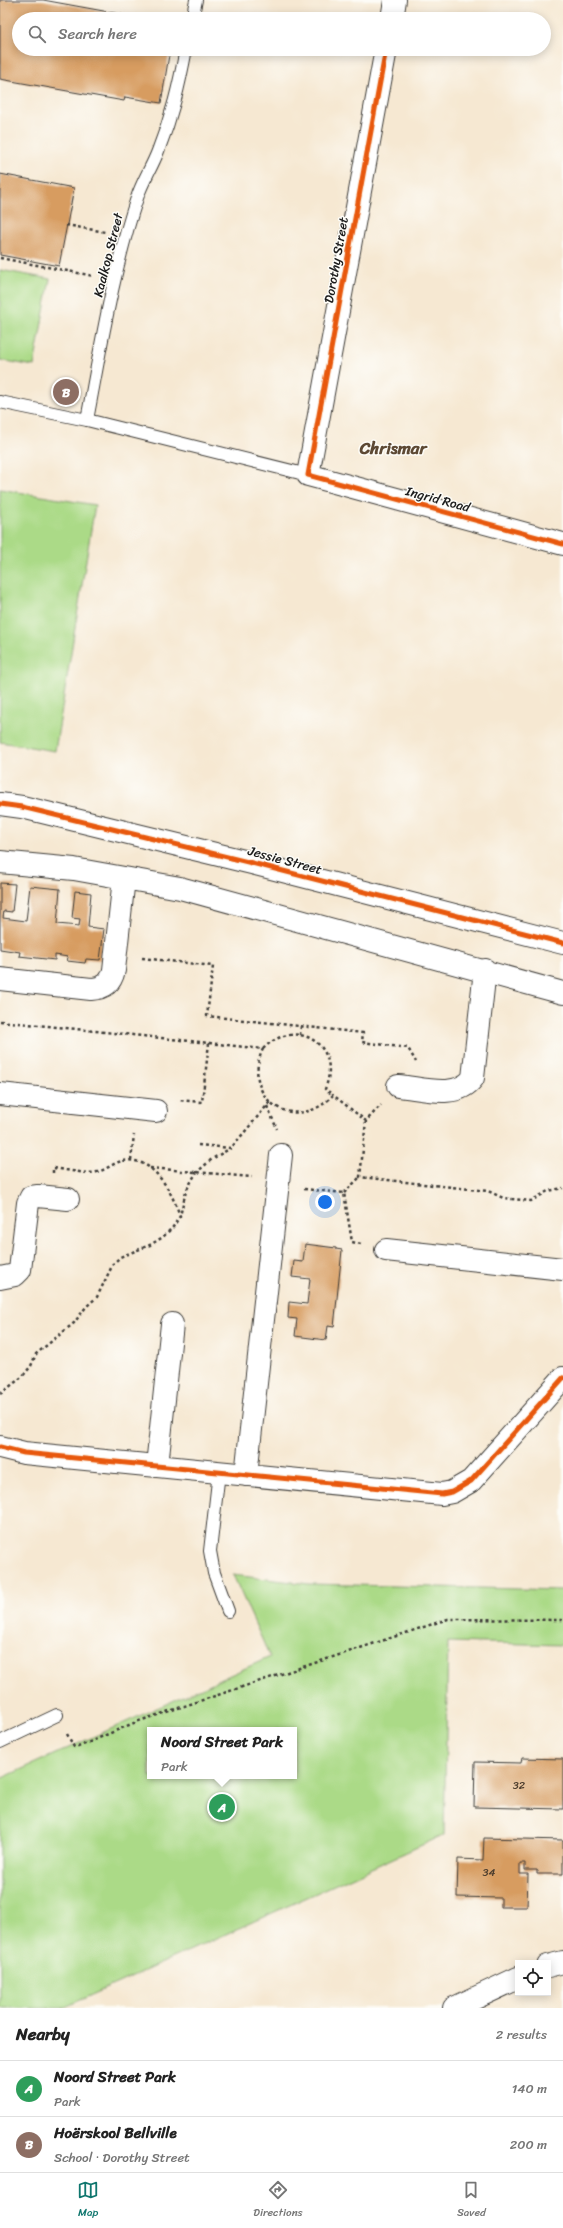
<!DOCTYPE html>
<html lang="en">
<head>
<meta charset="utf-8">
<style>
	body { margin:0; font-family:Sriracha,sans-serif; background:#f6f6f6; color:#222 }
	.controls { position:absolute; right:12px; bottom:12px; display:grid; overflow:hidden; border-radius:0px; box-shadow:0 2px 10px #0003 }
	.controls button { width:36px; height:36px; display:grid; place-items:center; padding:0; border:0; border-bottom:1px solid #e0e0e0; background:#fff; color:#222; font:20px sans-serif }
	.you { position:absolute; left:325px; top:1202px; width:14px; height:14px; margin:-10px; border:3px solid #fff; border-radius:50%; background:#1a73e8; box-shadow:0 0 0 6px #1a73e833 }
	.badge { display:grid; place-items:center; width:26px; height:26px; border-radius:50%; background:#0f766e; color:#fff; font-size:13px; font-weight:700 }
	.pin { position:absolute; translate:-50% -50%; border:2px solid #fff; box-shadow:0 1px 4px #0006 }
	.popup { position:absolute; left:147px; top:1727px; width:150px; height:52px; box-sizing:border-box; display:grid; place-content:center; border-radius:0px; background:#fff; filter:drop-shadow(0 1px 3px #0005); font-size:13px; white-space:nowrap; color:#767676 }
	.popup b { font-size:15px; color:#222 }
	.popup::after { content:''; position:absolute; left:50%; top:100%; margin-left:-8px; border:8px solid transparent; border-top-color:#fff }
	.list { margin:0; padding:0; list-style:none }
	h2 { display:flex; justify-content:space-between; align-items:center; height:52px; margin:0; padding:0 16px; font-size:17px }
	h2 small { font-size:13px; font-weight:400; color:#767676 }
	.list li { display:grid; grid-template-columns:26px 1fr auto; gap:12px; align-items:center; box-sizing:border-box; height:56px; padding:0 16px; border-top:1px solid #e0e0e0 }
	.list b { display:block; font-size:15px; white-space:nowrap }
	.list p { margin:0; font-size:13px; white-space:nowrap; color:#767676 }
	.list em { font-size:13px; font-style:normal; color:#767676 }
	.icon { flex:none; width:22px; height:22px; fill:none; stroke:currentColor; stroke-width:2; stroke-linecap:round; stroke-linejoin:round }
	.map { position:relative; flex:none; width:563px; height:2008px; overflow:hidden }
	.search { position:absolute; background:#fff; box-shadow:0 2px 10px #0003; left:12px; right:12px; top:12px; height:44px; display:flex; align-items:center; gap:10px; box-sizing:border-box; padding:0 14px; border-radius:22px; color:#767676; font-size:15px }
	.sheet { height:164px; background:#fff }
	nav { display:flex; justify-content:space-around; align-items:center; box-sizing:border-box; height:56px; border-top:1px solid #e0e0e0; background:#fff; font-size:11px; color:#767676 }
	nav a { display:grid; justify-items:center; gap:2px }
	nav .on { color:#0f766e }
	.map>svg:first-child { display:block }
</style>
</head>
<body>
<div class="map">
<svg width="563" height="2008" viewBox="0 0 563 2008">
	<rect width="100%" height="100%" fill="#fdfcf7"/>
	<filter id="ink" filterUnits="userSpaceOnUse"><feTurbulence type="fractalNoise" baseFrequency=".025" numOctaves="2"/><feDisplacementMap in="SourceGraphic" scale="8" xChannelSelector="R" yChannelSelector="G"/><feConvolveMatrix kernelMatrix="1 2 1 2 8 2 1 2 1" color-interpolation-filters="sRGB"/></filter>
	<filter id="wash" filterUnits="userSpaceOnUse"><feTurbulence type="fractalNoise" baseFrequency=".012" numOctaves="4" result="noise"/><feDisplacementMap in="SourceGraphic" scale="16" xChannelSelector="R" yChannelSelector="G"/><feGaussianBlur stdDeviation="0.9" result="paint"/><feColorMatrix in="noise" values="0 0 0 0 0 0 0 0 0 0 0 0 0 0 0 0 0 1.4 0 .05"/><feComposite in="paint" operator="in"/></filter>
	<g filter="url(#wash)">
		<rect width="100%" height="100%" fill="#f6e8d2"/>
		<!-- green -->
		<path fill="#abda87" stroke="#647b52" fill-rule="evenodd" d="M0,270L50,279L34,366L0,360Z
			M0,489L95,505L55,751L0,742Z
			M233,1575L309,1584L563,1590V1645L448,1642L444,1835L63,2008H0V1779L270,1657ZM150,1730H294V1776H150Z"/>
		<g id="blocks">
			<!-- building -->
			<path fill="#d79c61" d="M0,0H43L142,18L19,19V49H170L161,103L125,97L124,101L0,79Z
				M0,174L74,188L59,266L0,255Z
				M0,883L15,884L12,912L4,911L3,918L26,921L30,886L60,889L57,924L79,926L80,919L72,918L75,891L91,893L88,927L104,929L100,960L86,959L85,963L67,961L68,957L55,955V960L19,956L20,952L0,949Z
				M305,1244L336,1248V1249L342,1250L334,1327L328,1326L326,1340L295,1336L297,1319L288,1318L289,1302L307,1304L310,1279L292,1277L294,1261L303,1262Z
				M522,1758L563,1759V1809L474,1807L475,1762L521,1763Z
				M484,1838L563,1840V1874H537V1870H525V1863H520V1874H528L527,1907H501V1898L457,1897L458,1859L483,1860Z"/>
		</g>
	</g>
	<g filter="url(#ink)">
		<use href="#blocks" fill-opacity="0" stroke="#3d3b37" stroke-width="1"/>
		<g fill="none" stroke-linecap="round" stroke-linejoin="round">
			<defs>
				<path id="lane" d="M192,19L196,0
					M0,402L87,420L308,475
					M87,420C101,346 113,270 137,198C142,182 152,167 158,151C172,116 179,86 186,49
					M219,1472L210,1551L214,1573L228,1611
					M0,1742L57,1715"/>
				<path id="street" d="M392,19L395,0
					M386,49L308,475L563,544
					M0,804L22,807L252,863L563,943
					M0,862L74,869L180,888L563,993
					M0,979L91,989C105,988 111,983 114,970L124,878
					M398,1086C422,1088 457,1100 473,1078L485,970
					M0,1094L156,1111
					M386,1250L563,1269
					M0,1278L15,1275L20,1270L28,1203L31,1197L38,1196L68,1199
					M0,1447L24,1453L442,1494L452,1492L471,1481L563,1378
					M157,1466L172,1324
					M246,1475L281,1155
					M548,1966L563,1962
					M454,2008L518,1978"/>
			</defs>
			<!-- lane casing -->
			<use href="#lane" stroke="#3d3b37" stroke-width="14"/>
			<!-- street casing -->
			<use href="#street" stroke="#3d3b37" stroke-width="24"/>
			<!-- path -->
			<path stroke="#3d3b37" stroke-width="2.5" stroke-dasharray="3 3" stroke-linecap="butt" d="M66,225L105,232
				M0,258L94,276
				M142,958L213,966L207,1016L363,1033L362,1042L408,1048L416,1062
				M0,1021L209,1043L202,1102L178,1100
				M300,1035L301,1026
				M209,1043L263,1049C239,1099 297,1136 333,1095L366,1121L381,1105
				M263,1049C295,1016 343,1044 325,1089L333,1095
				M267,1106L277,1129
				M366,1121L360,1177L488,1191L503,1198L531,1201L548,1191L563,1188
				M198,1145L231,1148L270,1102
				M131,1160L134,1135
				M150,1168L252,1177
				M53,1173V1168C64,1169 87,1175 97,1172C106,1170 113,1163 122,1161C153,1155 172,1192 180,1216
				M304,1189L344,1193L352,1242L361,1244
				M344,1193L360,1177
				M0,1394L22,1377L31,1366L36,1354L74,1323L86,1307L97,1297L113,1264L120,1257L150,1245L163,1237L173,1227L180,1216L186,1191L196,1173L212,1159L231,1148
				M67,1734L74,1747H78L136,1722L448,1619L563,1620"/>
			<!-- lane -->
			<use href="#lane" stroke="#fff" stroke-width="12"/>
			<!-- street -->
			<use href="#street" stroke="#fff" stroke-width="22"/>
			<defs>
				<path id="cycleway" d="M386,49L308,475L563,544
					M0,804L22,807L252,863L563,943
					M0,1447L24,1453L442,1494L452,1492L471,1481L563,1378"/>
			</defs>
			<!-- cycleway casing -->
			<use href="#cycleway" stroke="#fdfcf7" stroke-width="8"/>
			<!-- cycleway -->
			<use href="#cycleway" stroke="#e8590c" stroke-width="5"/>
		</g>
	</g>
	<g text-anchor="middle" dominant-baseline="central" stroke-width="3" stroke-linejoin="round" paint-order="stroke">
		<!-- number labels -->
		<g font-size="11" fill="#4b3c2d">
			<text x="519" y="1785">32</text>
			<text x="489" y="1872">34</text>
		</g>
		<!-- street labels -->
		<g font-size="13" fill="#1c1c1c" stroke="#fdfcf7">
			<text transform="translate(108 255) rotate(-76)">Kaalkop Street</text>
			<text transform="translate(336 260) rotate(-80)">Dorothy Street</text>
			<text transform="translate(438 499) rotate(15)">Ingrid Road</text>
			<text transform="translate(285 860) rotate(15)">Jessie Street</text>
		</g>
		<!-- district labels -->
		<g font-size="17" font-weight="bold" fill="#5d4934" stroke="#fdfcf7">
			<text x="393" y="448">Chrismar</text>
		</g>
	</g>
</svg>
<div class="controls">
<button><svg class="icon" aria-label="locate" viewBox="0 0 24 24"><circle cx="12" cy="12" r="6"/><path d="M12 2v4M12 18v4M2 12h4M18 12h4"/></svg></button>
</div>
<div class="you"></div>
<div class="pin badge" style="left:222px;top:1807px;background:#2e9e5b">A</div>
<div class="popup"><b>Noord Street Park</b>Park</div>
<div class="pin badge" style="left:66px;top:392px;background:#8d6e63">B</div>
<div class="search"><svg class="icon" aria-label="search" viewBox="0 0 24 24"><circle cx="10" cy="10" r="6"/><path d="M15 15l6 6"/></svg>Search here</div>
</div>
<section class="sheet">
<h2>Nearby<small>2 results</small></h2>
<ul class="list">
<li><span class="badge" style="background:#2e9e5b">A</span><div><b>Noord Street Park</b><p>Park</p></div><em>140 m</em></li>
<li><span class="badge" style="background:#8d6e63">B</span><div><b>Hoërskool Bellville</b><p>School · Dorothy Street</p></div><em>200 m</em></li>
</ul>
</section>
<nav>
<a class="on"><svg class="icon" aria-label="map" viewBox="0 0 24 24"><path d="M3 6l6-2 6 2 6-2v14l-6 2-6-2-6 2zM9 4v14M15 6v14"/></svg>Map</a>
<a><svg class="icon" aria-label="directions" viewBox="0 0 24 24"><path d="M12 3l9 9-9 9-9-9zM9 14v-3h6M13 9l2 2-2 2"/></svg>Directions</a>
<a><svg class="icon" aria-label="saved" viewBox="0 0 24 24"><path d="M7 4h10v16l-5-4-5 4z"/></svg>Saved</a>
</nav>
</body>
</html>
